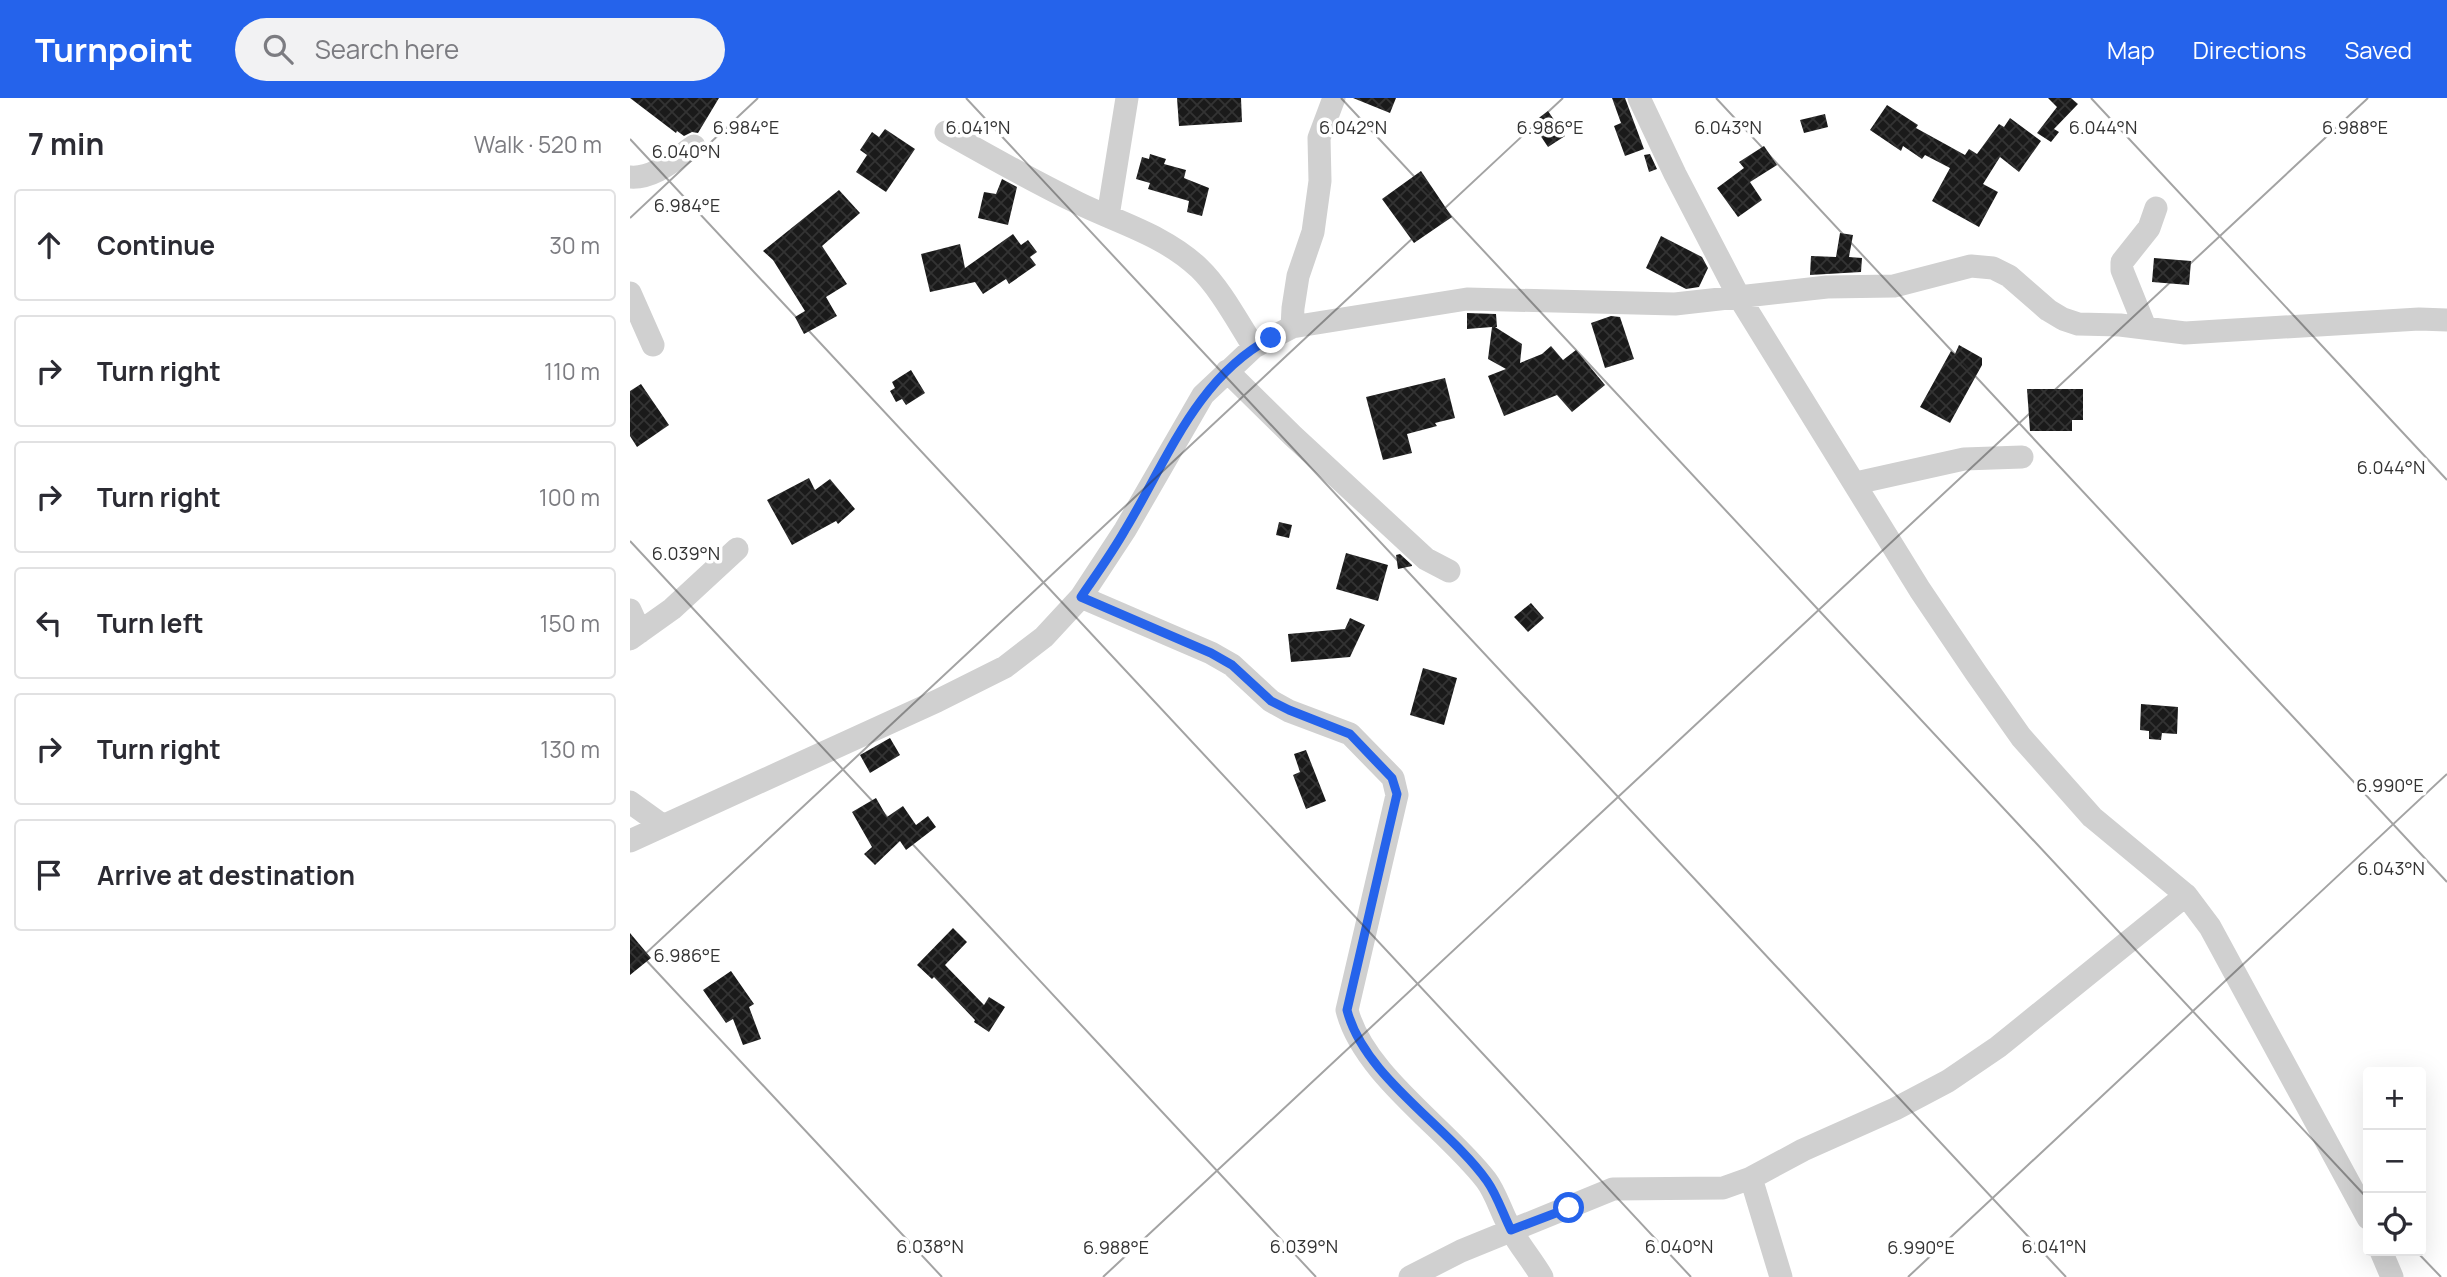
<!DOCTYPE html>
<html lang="en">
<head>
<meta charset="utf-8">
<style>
	body { margin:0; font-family:Manrope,sans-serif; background:#f2f2f3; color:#2b2b33 }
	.controls { position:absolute; right:21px; bottom:21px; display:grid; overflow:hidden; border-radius:7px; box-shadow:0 7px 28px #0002 }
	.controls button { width:63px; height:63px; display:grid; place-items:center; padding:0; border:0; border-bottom:2px solid #e1e1e2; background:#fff; color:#2b2b33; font:35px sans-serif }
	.stop { position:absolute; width:21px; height:21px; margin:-16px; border:5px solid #2563eb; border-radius:50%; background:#fff }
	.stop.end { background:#2563eb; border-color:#fff; box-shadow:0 2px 7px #0008 }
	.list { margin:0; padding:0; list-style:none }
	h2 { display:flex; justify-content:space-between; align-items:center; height:91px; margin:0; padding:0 28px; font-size:30px }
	h2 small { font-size:23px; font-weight:400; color:#7c7c81 }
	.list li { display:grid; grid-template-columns:46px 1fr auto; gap:21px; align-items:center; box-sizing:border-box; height:112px; margin:0 14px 14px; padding:0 14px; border:2px solid #e1e1e2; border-radius:7px }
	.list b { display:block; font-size:26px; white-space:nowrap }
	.list em { font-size:23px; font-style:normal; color:#7c7c81 }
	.icon { flex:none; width:38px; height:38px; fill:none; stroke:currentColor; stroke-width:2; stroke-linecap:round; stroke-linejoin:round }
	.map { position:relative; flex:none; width:1817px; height:1179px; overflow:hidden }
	header { display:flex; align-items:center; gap:42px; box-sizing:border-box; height:98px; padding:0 35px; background:#2563eb; color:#fff }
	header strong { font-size:33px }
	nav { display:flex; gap:38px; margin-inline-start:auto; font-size:24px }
	.search { width:490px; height:63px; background:#f2f2f3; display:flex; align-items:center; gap:18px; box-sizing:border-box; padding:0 24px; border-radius:38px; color:#7c7c81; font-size:26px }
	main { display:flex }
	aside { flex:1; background:#fff }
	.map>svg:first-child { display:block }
</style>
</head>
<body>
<header>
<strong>Turnpoint</strong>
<div class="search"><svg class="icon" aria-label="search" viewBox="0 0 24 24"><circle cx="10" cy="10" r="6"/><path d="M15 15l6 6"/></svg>Search here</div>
<nav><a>Map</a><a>Directions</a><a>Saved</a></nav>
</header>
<main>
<aside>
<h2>7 min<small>Walk · 520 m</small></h2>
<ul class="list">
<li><svg class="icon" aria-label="ahead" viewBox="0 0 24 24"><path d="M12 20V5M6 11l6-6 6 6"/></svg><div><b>Continue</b></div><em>30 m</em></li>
<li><svg class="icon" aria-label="right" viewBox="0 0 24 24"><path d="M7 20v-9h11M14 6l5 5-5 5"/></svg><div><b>Turn right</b></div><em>110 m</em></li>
<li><svg class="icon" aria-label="right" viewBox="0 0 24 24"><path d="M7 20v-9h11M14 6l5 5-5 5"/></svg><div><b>Turn right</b></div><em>100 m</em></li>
<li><svg class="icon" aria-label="left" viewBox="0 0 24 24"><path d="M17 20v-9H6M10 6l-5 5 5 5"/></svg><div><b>Turn left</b></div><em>150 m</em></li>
<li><svg class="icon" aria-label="right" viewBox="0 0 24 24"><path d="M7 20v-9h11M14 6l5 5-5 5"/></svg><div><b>Turn right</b></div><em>130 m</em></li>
<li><svg class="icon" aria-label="arrive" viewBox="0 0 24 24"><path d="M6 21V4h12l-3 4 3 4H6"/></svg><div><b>Arrive at destination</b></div></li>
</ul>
</aside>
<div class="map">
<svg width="1817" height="1179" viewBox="0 0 1817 1179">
	<defs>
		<pattern id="building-cross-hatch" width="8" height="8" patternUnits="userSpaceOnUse" patternTransform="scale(1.75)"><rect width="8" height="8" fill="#1a1a1a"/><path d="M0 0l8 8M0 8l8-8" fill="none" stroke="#333"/></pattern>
	</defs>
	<rect width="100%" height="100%" fill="#fff"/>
	<!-- building -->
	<path fill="url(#building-cross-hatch)" d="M0,0H89L68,35L62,34L54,38L47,33L46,35Z
		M547,0H611L612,24L549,28Z
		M723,0H766L760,15Z
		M982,0H995L1014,51L995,58L984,28L991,25Z
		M1418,0H1441L1448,6L1424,31L1429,34L1421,44L1407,35L1427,9Z
		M1257,7L1288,27L1286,30L1335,57L1339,51L1347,56L1369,26L1374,29L1380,20L1411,43L1389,74L1370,59L1353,86L1368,94L1349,129L1302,103L1320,70L1295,57L1292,61L1273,48L1271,53L1240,32Z
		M918,13L935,38L918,49L902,25Z
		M1195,16L1198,29L1174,35L1170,22Z
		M255,31L285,51L256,94L226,74L237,57L230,52L242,34L249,39Z
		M1134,48L1147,67L1120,84L1132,102L1108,119L1087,90L1114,70L1109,64Z
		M520,56L536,61L534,66L556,72L554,80L579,90L572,118L557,114L559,103L518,91L520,85L506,81L512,59L519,61Z
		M1020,56L1027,71L1019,74L1014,57Z
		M791,73L822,119L784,145L752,101Z
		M372,81L387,89L378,127L348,120L354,94L366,96Z
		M209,92L230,115L192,148L217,186L196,199L207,218L174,236L165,219L175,213L143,162L133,153Z
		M1210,135L1223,137L1219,159L1232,160L1231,174L1180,177L1181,158L1206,159Z
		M383,136L391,147L398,142L407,154L400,159L406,167L379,186L376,181L353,196L345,184L300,194L291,156L330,146L335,170Z
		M1031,138L1072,159L1078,170L1069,189L1056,191L1016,170Z
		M1524,160L1561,163L1559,187L1522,184Z
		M837,215L866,216L867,229H865L892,246L890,265L912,256L921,248L933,262L946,252L975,287L942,314L927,297L874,318L858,278L876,271L858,261L862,229L837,231Z
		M981,218L990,219L1004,261L975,270L961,225Z
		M1329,247L1352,260V267L1320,325L1290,309L1321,253L1325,256Z
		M281,272L295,295L276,307L272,301L266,304L260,293L265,290L262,284Z
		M815,280L825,320L805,325L807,328L777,336L782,355L753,362L736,299Z
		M11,286L39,327L7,349L0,338V293Z
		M1397,291H1453V322H1442V333H1400Z
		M179,380L185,392L200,381L225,411L208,426L206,423L162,447L137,402Z
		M649,424L662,427L659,440L646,437Z
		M716,455L758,467L748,503L706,491Z
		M770,456L782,467V468L768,471L766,457Z
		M901,505L914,520L898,534L884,519Z
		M720,520L735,527L720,559L661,564L658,536L715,531Z
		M793,570L827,580L814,627L780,617Z
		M1511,606L1548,609L1547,636L1532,635L1531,642L1519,641V633L1510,632Z
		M260,640L270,657L240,675L230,657Z
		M676,652L696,703L676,711L663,677L670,674L664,656Z
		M246,700L257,719L273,708L286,727L298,718L306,729L276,752L270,743L245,767L234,756L242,749L222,714Z
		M323,830L337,844L315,867L354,907L359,899L375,909L359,934L344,924L345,922L304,879L302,881L287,867Z
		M0,835L21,860L0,877Z
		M101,873L124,906L119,909L131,941L113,947L103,921L96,925L73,892Z"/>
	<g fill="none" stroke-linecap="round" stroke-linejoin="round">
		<!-- minor -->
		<path stroke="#d0d0d0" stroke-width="23" d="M1009,0L1045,76L1109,199L1290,492L1346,575L1391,639L1462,719L1556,797L1580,829L1738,1120
			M316,34C360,59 403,83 448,105C489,125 534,137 569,170C590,190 608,224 624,249
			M0,79C24,81 45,61 64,48
			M478,118L497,0
			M0,195L23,247
			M662,229L663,210L668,178L683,134L690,83L689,40L704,0
			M1515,229L1492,172V164L1519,130L1526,110
			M597,273L663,338L796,461L819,473
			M1226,385L1334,361L1392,359
			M451,499L581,555L602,567L641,603L659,613L720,636L763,680L767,697L717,912C733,976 816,1030 856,1082C866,1095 871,1114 880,1130C889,1147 902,1162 912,1179
			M0,512L10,534
			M0,541L42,511L107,451
			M0,704L32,727
			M0,743L307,603L375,569L414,539L451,499L495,432L573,297L624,249L662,229L837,201L1045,206L1197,189L1264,188L1341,168L1363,170L1379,178L1418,212L1433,221L1448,226L1490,227L1555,235L1789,221L1817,222
			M1121,1080L1151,1179
			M1751,1153L1762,1179
			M780,1179L831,1153L983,1091L1093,1090L1121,1080L1173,1052L1265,1011L1318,983L1368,949L1556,797"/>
	</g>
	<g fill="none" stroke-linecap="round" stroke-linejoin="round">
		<!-- route -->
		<path stroke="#2563eb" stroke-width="9" d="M641,240C566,280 537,363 495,432C482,455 466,477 451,499L581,555L602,567L641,603L659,612L720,636L762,680L767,696L717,912C734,979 818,1028 857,1083C867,1097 873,1116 881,1132L939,1110"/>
	</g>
	<!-- ticks -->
	<path fill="none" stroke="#333" stroke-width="2" stroke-opacity="0.45" d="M336,0L1436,1179M711,0L1738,1101M1086,0L1817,784M1461,0L1817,382M0,41L1061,1179M0,120L128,0M0,443L686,1179M0,845L312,1179M0,870L933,0M1786,1153L1811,1179M473,1179L1738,0M1278,1179L1817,676"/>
	<g font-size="18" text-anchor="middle" fill="#333" stroke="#fff" stroke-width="7" stroke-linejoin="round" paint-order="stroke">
		<text x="116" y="36">6.984°E</text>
		<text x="920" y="36">6.986°E</text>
		<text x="1725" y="36">6.988°E</text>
		<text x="1098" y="36">6.043°N</text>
		<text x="1473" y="36">6.044°N</text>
		<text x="348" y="36">6.041°N</text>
		<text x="723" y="36">6.042°N</text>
		<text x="56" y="60">6.040°N</text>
		<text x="57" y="114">6.984°E</text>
		<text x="1761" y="376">6.044°N</text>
		<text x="56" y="462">6.039°N</text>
		<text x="1760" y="694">6.990°E</text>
		<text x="1761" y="777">6.043°N</text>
		<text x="57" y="864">6.986°E</text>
		<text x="300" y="1155">6.038°N</text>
		<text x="674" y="1155">6.039°N</text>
		<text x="1049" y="1155">6.040°N</text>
		<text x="1424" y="1155">6.041°N</text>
		<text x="486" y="1156">6.988°E</text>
		<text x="1291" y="1156">6.990°E</text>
	</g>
</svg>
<div class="controls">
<button>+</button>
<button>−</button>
<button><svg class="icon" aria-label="locate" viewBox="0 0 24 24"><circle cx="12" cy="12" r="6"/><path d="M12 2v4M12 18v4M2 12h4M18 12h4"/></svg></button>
</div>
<div class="stop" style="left:939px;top:1110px"></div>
<div class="stop end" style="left:641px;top:240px"></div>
</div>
</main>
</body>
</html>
